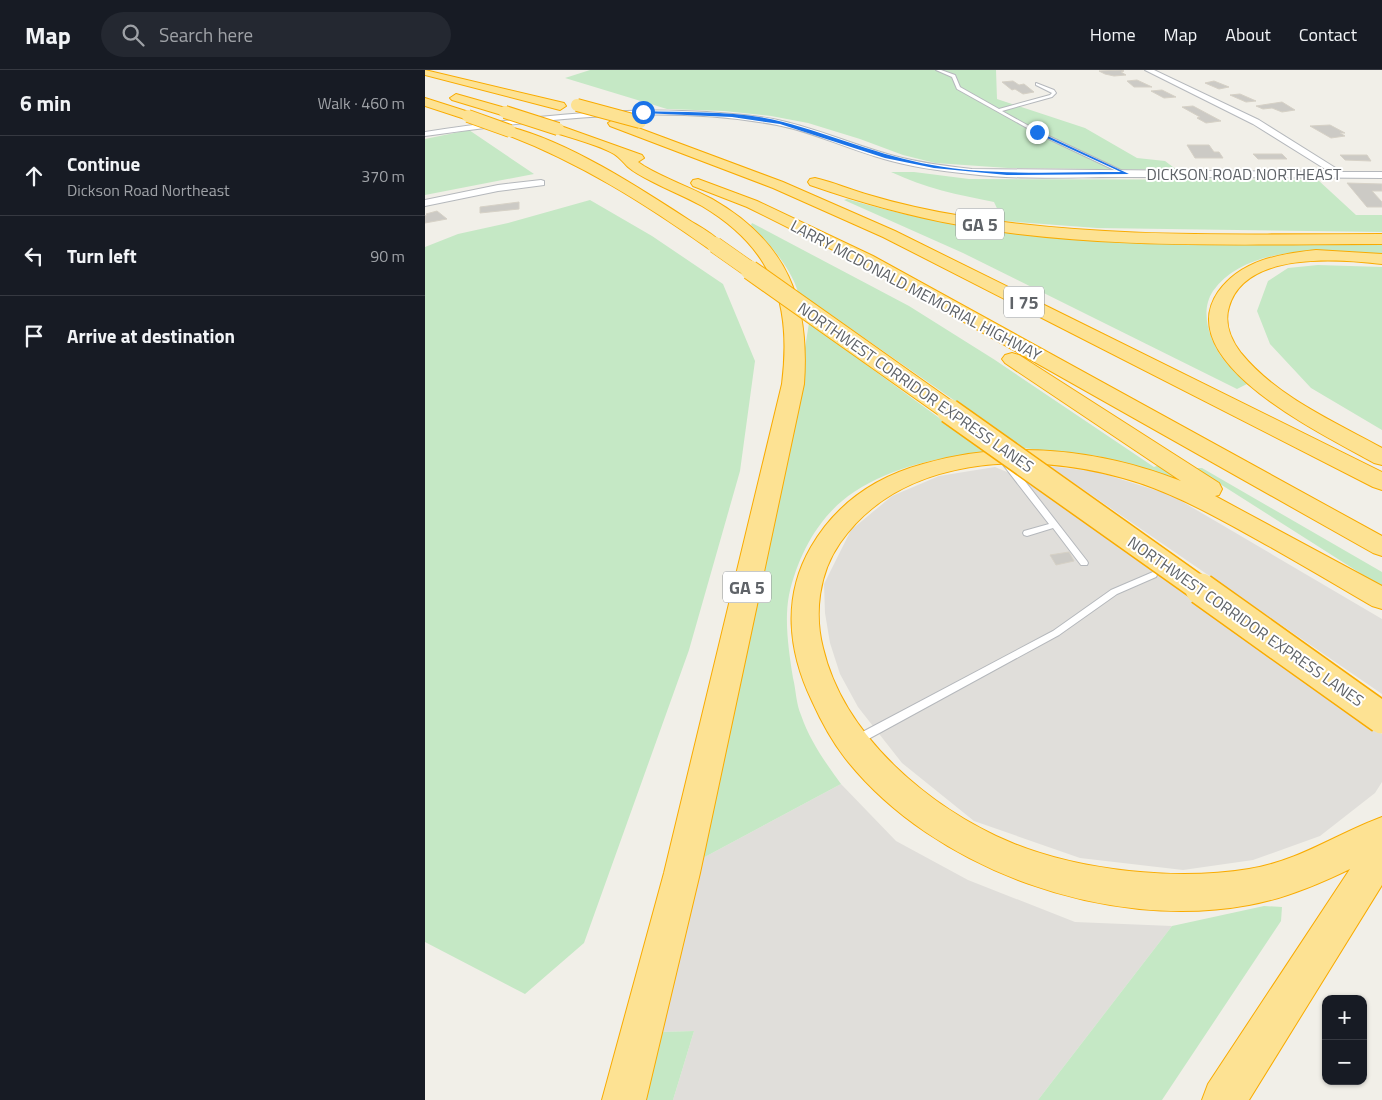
<!DOCTYPE html>
<html lang="en">
<head>
<meta charset="utf-8">
<style>
	body { margin:0; font-family:"Titillium Web",sans-serif; background:#242831; color:#f1f3f6 }
	.controls { position:absolute; right:15px; bottom:15px; display:grid; overflow:hidden; border-radius:10px; box-shadow:0 1px 4px #0004 }
	.controls button { width:45px; height:45px; display:grid; place-items:center; padding:0; border:0; border-bottom:1px solid #363941; background:#171b24; color:#f1f3f6; font:25px sans-serif }
	.stop { position:absolute; width:15px; height:15px; margin:-11px; border:4px solid #1a73e8; border-radius:50%; background:#fff }
	.stop.end { background:#1a73e8; border-color:#fff; box-shadow:0 1px 5px #0008 }
	.list { margin:0; padding:0; list-style:none }
	h2 { display:flex; justify-content:space-between; align-items:center; height:65px; margin:0; padding:0 20px; font-size:21px }
	h2 small { font-size:16px; font-weight:400; color:#9ea1a6 }
	.list li { display:grid; grid-template-columns:32px 1fr auto; gap:15px; align-items:center; box-sizing:border-box; height:80px; padding:0 20px; border-top:1px solid #363941 }
	.list b { display:block; font-size:19px; white-space:nowrap }
	.list p { margin:0; font-size:16px; white-space:nowrap; color:#9ea1a6 }
	.list em { font-size:16px; font-style:normal; color:#9ea1a6 }
	.icon { flex:none; width:28px; height:28px; fill:none; stroke:currentColor; stroke-width:2; stroke-linecap:round; stroke-linejoin:round }
	.map { position:relative; flex:none; width:957px; height:1030px; overflow:hidden }
	header { display:flex; align-items:center; gap:30px; box-sizing:border-box; height:70px; padding:0 25px; background:#171b24; border-bottom:1px solid #363941 }
	header strong { font-size:24px }
	nav { display:flex; gap:28px; margin-inline-start:auto; font-size:18px }
	.search { width:350px; height:45px; background:#242831; display:flex; align-items:center; gap:12px; box-sizing:border-box; padding:0 18px; border-radius:28px; color:#9ea1a6; font-size:19px }
	main { display:flex }
	aside { flex:1; background:#171b24 }
	.map>svg:first-child { display:block }
</style>
</head>
<body>
<header>
<strong>Map</strong>
<div class="search"><svg class="icon" aria-label="search" viewBox="0 0 24 24"><circle cx="10" cy="10" r="6"/><path d="M15 15l6 6"/></svg>Search here</div>
<nav><a>Home</a><a>Map</a><a>About</a><a>Contact</a></nav>
</header>
<main>
<aside>
<h2>6 min<small>Walk · 460 m</small></h2>
<ul class="list">
<li><svg class="icon" aria-label="ahead" viewBox="0 0 24 24"><path d="M12 20V5M6 11l6-6 6 6"/></svg><div><b>Continue</b><p>Dickson Road Northeast</p></div><em>370 m</em></li>
<li><svg class="icon" aria-label="left" viewBox="0 0 24 24"><path d="M17 20v-9H6M10 6l-5 5 5 5"/></svg><div><b>Turn left</b></div><em>90 m</em></li>
<li><svg class="icon" aria-label="arrive" viewBox="0 0 24 24"><path d="M6 21V4h12l-3 4 3 4H6"/></svg><div><b>Arrive at destination</b></div></li>
</ul>
</aside>
<div class="map">
<svg width="957" height="1030" viewBox="0 0 957 1030">
	<rect width="100%" height="100%" fill="#f1efe8"/>
	<!-- industrial -->
	<path fill="#e0deda" d="M624,396L673,402L746,425L957,549V624Z
		M570,397L604,411L957,664V712L950,723L895,766L828,790L758,800L655,788L549,751L477,693L433,637L415,604L405,573L400,543L399,514L426,460L467,426L514,406Z
		M416,714L471,771L543,810L650,852L747,856L613,1030H248L269,961L235,962L276,789Z"/>
	<!-- green -->
	<path fill="#c5e8c5" d="M165,0H571L572,29L660,58L712,88L740,91L752,100L583,98L510,93L478,85L435,69L383,53L346,46L299,41L242,39L140,8Z
		M44,60L109,104L0,125V69Z
		M466,102H489L544,109L893,110L931,145H957V162L672,158L578,151L569,132C533,125 500,118 466,102Z
		M422,129C492,150 564,162 636,168L955,175H957V185C906,178 822,174 788,221C774,242 785,271 798,289C805,298 814,306 822,314L812,319L538,183L419,130Z
		M165,130L227,166L298,214L330,291L315,401L264,580L159,873L100,924L0,872V177L33,164L83,153Z
		M327,153L484,236L570,290L729,397L737,394L766,412L761,416L723,400L673,386L598,378L373,222C365,196 345,175 326,155Z
		M893,195L957,197V360L886,318L845,274L832,241L843,211L863,198Z
		M384,253L561,382C515,387 469,396 429,422C394,445 373,485 364,525C359,551 364,583 368,608C371,620 371,634 376,645C385,671 400,692 416,714L276,789L374,315Z
		M770,398H777L957,502V517Z
		M839,836L857,837L856,851L737,1030H613L747,856Z
		M269,961L248,1030H216L235,962Z"/>
	<!-- building -->
	<path fill="#cccac5" stroke="#d6d1c6" d="M697,0L699,1L696,2L701,5L689,6L680,4L674,1Z
		M712,10L727,17H709L702,11Z
		M588,11L594,15L599,14L609,22L598,24L590,19L587,20L577,12Z
		M789,11L804,17L794,19L780,13Z
		M737,20L751,27L739,28L726,21Z
		M815,24L831,31L821,32L805,25Z
		M857,32L870,40L857,42L847,38L838,39L831,36Z
		M768,36L796,51L781,53L772,48L775,47L757,37Z
		M905,55L920,63H915L920,66L906,68L885,56Z
		M762,75H784L789,82H794L798,88H770Z
		M828,84H857L862,89H833Z
		M915,85H942L946,91L920,90Z
		M922,113L957,114V121H947L957,132V137H942Z
		M94,132V139L55,143V137Z
		M12,141L22,149L0,153V146L2,145L1,144Z
		M644,482L649,491L631,495L625,485Z"/>
	<g fill="none" stroke-linecap="round" stroke-linejoin="round">
		<defs>
			<path id="service" d="M511,0H516L530,5L535,17L574,39L625,25L627,23L611,15V13L629,20L631,23L627,27L577,41L613,61L704,104L700,105L611,63L532,19L527,7Z
				M579,392H585L662,491L663,493L662,495H656L628,458L602,466L599,465L598,463L599,461L624,454L579,396L578,394Z
				M728,502L731,503L732,505L731,507L692,524L634,565L436,673L432,674L428,673L427,670L428,667L628,561L686,520Z"/>
			<path id="minor" d="M720,0H729L834,50L917,102H957V108C870,107 782,107 695,107C645,107 594,110 545,104C516,101 486,97 459,89C423,79 388,62 352,55C236,33 116,50 0,66V62C93,48 188,36 282,42C307,44 333,45 357,51C392,59 427,74 462,84C489,92 519,96 547,99L905,102L828,54Z
				M116,110L119,111V115L73,121L0,136V130L73,115Z"/>
			<path id="motorway" d="M0,0L139,33L141,36L135,40L0,5Z
				M31,24L84,39L86,42L80,46L27,30L25,28Z
				M0,28L47,43L49,46L43,50L0,36Z
				M189,49L358,112L470,161L957,402V420L948,417L458,167L348,118L185,56L183,53Z
				M133,55L217,85L219,88L213,92L219,96C241,109 265,117 287,129C362,172 385,230 379,314L275,803L221,1030H177L239,803L357,314C367,234 349,179 277,136C261,127 243,120 226,111C218,107 210,103 203,97C199,93 194,87 189,84C174,75 146,68 128,62L127,59L128,56Z
				M85,57C144,72 213,117 264,150C275,157 291,165 298,175L296,179H284C219,133 154,92 80,64L79,61Z
				M390,108C408,112 426,120 444,125C474,134 506,141 537,146C675,169 817,164 957,164V174C819,174 670,180 534,155C483,146 434,132 385,115L383,112L385,109Z
				M273,109L332,131L448,186L957,466V486L948,483L436,194L322,137L268,116L266,113L268,110Z
				M891,180L957,184V194C913,189 820,181 804,237C799,253 806,270 816,283C852,327 908,351 957,378V395L949,393C902,366 745,293 793,222C816,190 854,184 891,180Z
				M587,283L594,285L794,413L797,419L794,425L790,426L957,516V539L947,536C906,512 864,487 822,464C782,442 742,420 698,408C604,381 476,385 415,473C394,503 389,543 398,578C419,667 506,739 587,773C655,801 752,811 824,799C874,791 911,764 957,747V815L824,1030H777L783,1014L925,799C894,814 859,829 824,835C684,861 509,801 420,688C407,671 396,651 387,631C363,581 357,527 386,477C411,434 450,407 498,394C583,369 675,379 756,411L580,293L577,289L580,285Z"/>
		</defs>
		<!-- service casing -->
		<use href="#service" stroke="#b5b8bc" stroke-width="2"/>
		<!-- minor casing -->
		<use href="#minor" stroke="#b5b8bc" stroke-width="2"/>
		<!-- motorway casing -->
		<use href="#motorway" stroke="#f9ab00" stroke-width="2"/>
		<!-- service -->
		<use href="#service" fill="#fff" fill-rule="evenodd"/>
		<!-- minor -->
		<use href="#minor" fill="#fff" fill-rule="evenodd"/>
		<!-- motorway -->
		<use href="#motorway" fill="#fde293" fill-rule="evenodd"/>
		<defs>
			<path id="motorway-bridge-far4" d="M152,35L215,52
				M80,42L133,59
				M43,46L85,61"/>
			<path id="motorway-bridge-far3" d="M290,175L327,201"/>
			<path id="motorway-bridge-far2" d="M325,200L526,342"/>
			<path id="motorway-bridge-far1" d="M524,341L778,521"/>
			<path id="motorway-bridge" d="M776,519L957,648"/>
		</defs>
		<!-- motorway-bridge-far4 casing -->
		<use href="#motorway-bridge-far4" stroke="#f9ab00" stroke-width="14" stroke-linecap="butt"/>
		<!-- motorway-bridge-far3 casing -->
		<use href="#motorway-bridge-far3" stroke="#f9ab00" stroke-width="17" stroke-linecap="butt"/>
		<!-- motorway-bridge-far2 casing -->
		<use href="#motorway-bridge-far2" stroke="#f9ab00" stroke-width="21" stroke-linecap="butt"/>
		<!-- motorway-bridge-far1 casing -->
		<use href="#motorway-bridge-far1" stroke="#f9ab00" stroke-width="27" stroke-linecap="butt"/>
		<!-- motorway-bridge casing -->
		<use href="#motorway-bridge" stroke="#f9ab00" stroke-width="34" stroke-linecap="butt"/>
		<!-- motorway-bridge-far4 -->
		<use href="#motorway-bridge-far4" stroke="#fde293" stroke-width="12"/>
		<!-- motorway-bridge-far3 -->
		<use href="#motorway-bridge-far3" stroke="#fde293" stroke-width="16"/>
		<!-- motorway-bridge-far2 -->
		<use href="#motorway-bridge-far2" stroke="#fde293" stroke-width="19"/>
		<!-- motorway-bridge-far1 -->
		<use href="#motorway-bridge-far1" stroke="#fde293" stroke-width="24"/>
		<!-- motorway-bridge -->
		<use href="#motorway-bridge" stroke="#fde293" stroke-width="31"/>
	</g>
	<!-- route -->
	<path fill="#1a73e8" d="M218,41C264,43 313,40 358,52C408,65 455,86 507,95C566,106 636,102 696,102L611,63L612,61L704,104L582,105L509,98L460,88L355,54L307,47L217,43Z"/>
	<g text-anchor="middle" dominant-baseline="central" stroke-width="4" stroke-linejoin="round" paint-order="stroke">
		<!-- far-street labels -->
		<g font-size="16" fill="#5f6368" stroke="#fff">
			<text x="819" y="104">DICKSON ROAD NORTHEAST</text>
			<text transform="translate(491 220) rotate(28)">LARRY MCDONALD MEMORIAL HIGHWAY</text>
			<text transform="translate(491 317) rotate(35)">NORTHWEST CORRIDOR EXPRESS LANES</text>
			<text transform="translate(821 551) rotate(35)">NORTHWEST CORRIDOR EXPRESS LANES</text>
		</g>
		<!-- shield labels -->
		<g fill="#fff" stroke="#8f9295" stroke-width="1">
			<rect x="531" y="138.5" width="48" height="31" rx="4"/>
			<rect x="579" y="216.5" width="40" height="31" rx="4"/>
			<rect x="298" y="501.5" width="48" height="31" rx="4"/>
		</g>
		<g font-size="18" font-weight="bold" fill="#5f6368">
			<text x="555" y="154">GA 5</text>
			<text x="599" y="232">I 75</text>
			<text x="322" y="517">GA 5</text>
		</g>
	</g>
</svg>
<div class="controls">
<button>+</button>
<button>−</button>
</div>
<div class="stop" style="left:218px;top:42px"></div>
<div class="stop end" style="left:612px;top:62px"></div>
</div>
</main>
</body>
</html>
